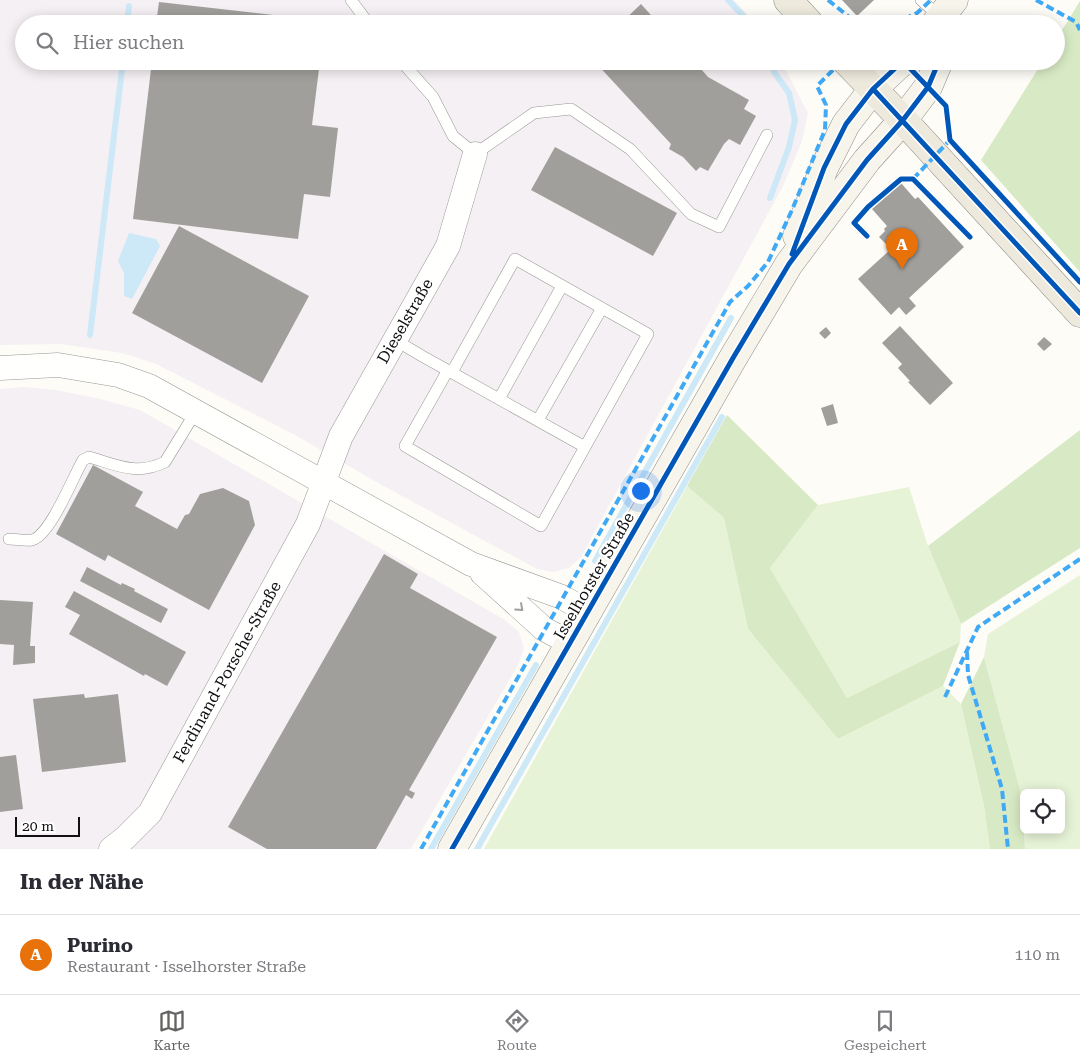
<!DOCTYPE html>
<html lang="de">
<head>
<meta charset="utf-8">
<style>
	body { margin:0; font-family:"Roboto Serif",serif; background:#f7f7f7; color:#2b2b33 }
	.controls { position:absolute; right:15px; bottom:15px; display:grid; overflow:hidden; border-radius:8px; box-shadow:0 2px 12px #0003 }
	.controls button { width:45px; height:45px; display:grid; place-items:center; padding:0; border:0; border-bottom:1px solid #e1e1e2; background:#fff; color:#2b2b33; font:25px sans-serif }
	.scale { position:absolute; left:15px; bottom:12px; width:65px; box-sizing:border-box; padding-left:5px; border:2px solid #111; border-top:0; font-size:14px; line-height:18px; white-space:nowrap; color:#111; -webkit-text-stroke:4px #fff; paint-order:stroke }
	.you { position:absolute; left:640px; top:490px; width:18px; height:18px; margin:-12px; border:4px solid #fff; border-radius:50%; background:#1a73e8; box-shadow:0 0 0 8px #1a73e833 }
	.badge { display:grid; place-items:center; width:32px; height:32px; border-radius:50%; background:#646362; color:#fff; font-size:16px; font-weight:700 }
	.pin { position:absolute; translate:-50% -41px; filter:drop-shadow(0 1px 2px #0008) }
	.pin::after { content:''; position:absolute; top:26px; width:18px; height:15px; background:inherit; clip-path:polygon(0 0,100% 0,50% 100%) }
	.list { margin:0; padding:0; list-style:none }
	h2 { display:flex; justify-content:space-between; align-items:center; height:65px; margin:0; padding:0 20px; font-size:21px }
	h2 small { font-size:16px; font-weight:400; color:#7c7c81 }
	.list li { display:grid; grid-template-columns:32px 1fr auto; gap:15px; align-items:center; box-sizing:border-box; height:80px; padding:0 20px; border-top:1px solid #e1e1e2 }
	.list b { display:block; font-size:19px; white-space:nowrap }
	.list p { margin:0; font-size:16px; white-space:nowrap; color:#7c7c81 }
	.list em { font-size:16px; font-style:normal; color:#7c7c81 }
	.icon { flex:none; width:28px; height:28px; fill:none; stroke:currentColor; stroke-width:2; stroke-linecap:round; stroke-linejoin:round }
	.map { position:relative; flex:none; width:1080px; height:849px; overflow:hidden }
	.search { position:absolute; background:#fff; box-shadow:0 2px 12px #0003; left:15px; right:15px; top:15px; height:55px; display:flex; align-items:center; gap:12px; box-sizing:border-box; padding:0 18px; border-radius:28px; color:#7c7c81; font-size:19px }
	.sheet { height:145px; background:#fff }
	nav { display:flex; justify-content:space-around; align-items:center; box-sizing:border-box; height:70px; border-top:1px solid #e1e1e2; background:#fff; font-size:14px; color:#7c7c81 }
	nav a { display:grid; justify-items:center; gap:2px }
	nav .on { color:#646362 }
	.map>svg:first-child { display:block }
</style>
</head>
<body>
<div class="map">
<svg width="1080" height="849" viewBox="0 0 1080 849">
	<rect width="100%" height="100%" fill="#fdfcf7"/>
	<!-- industrial -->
	<path fill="#f5f0f3" d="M0,0H734L756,24H24V61H781L808,113L802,141L783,186L581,557L569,568L553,572L537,569L380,484L295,435L156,364L122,353L60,344L0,345Z
		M24,387L56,390L96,398L140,410L505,620L519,632L524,648L519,663L411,849H0V389Z"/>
	<!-- green -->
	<path fill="#e7f3d7" d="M687,486L724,518L748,629L838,739L943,686L961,704L984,806L990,849H484Z
		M909,487L928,546L961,624L960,642L847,698L770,568L818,505Z
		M1080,575V849H1025L1024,830H1061V793H1024V827L1022,797L984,657L988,634Z"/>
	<!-- forest -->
	<path fill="#d8eac5" d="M1080,1V272L981,160L1043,61H1056V40Z
		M727,415L818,505L770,568L847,698L960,642L943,686L838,739L748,629L724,518L687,486Z
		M1080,430V548L961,624L928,546Z
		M984,657L1022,797L1025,849H990L984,806L961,704Z"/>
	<!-- water -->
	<path fill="#cde8f7" d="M129,233L156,239L160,246L132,299L124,296V273L118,261Z"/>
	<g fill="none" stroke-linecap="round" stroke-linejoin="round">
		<!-- stream -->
		<path stroke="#cde8f7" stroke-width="6" d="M728,0L751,24
			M127,24L129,6
			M770,198L789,147L795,120L789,93L774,72L771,61
			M90,335L123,61
			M595,561L731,318
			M431,849L536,665
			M477,849L722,417"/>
	</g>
	<!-- building -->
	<path fill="#a19f9c" d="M842,0H874L857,16Z
		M159,2L325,21L324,24H156Z
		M641,4L659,24H620Z
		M152,61H320L312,125L338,128L330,197L304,194L298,239L133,219Z
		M594,61H694L708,77L749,100L744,109L756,116L740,145L729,139L724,144L708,171L700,167L696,171L683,157L669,149L671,144Z
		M555,147L677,213L653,256L531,190Z
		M901,183L915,199L918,197L964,247L909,298L916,306L906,315L899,307L891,315L858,279L891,249L879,237L885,231L884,229L887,226L872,209Z
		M179,226L309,296L262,383L132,313Z
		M900,326L953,383L930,405L908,382L910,381L898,368L902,364L882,343Z
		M826,327L831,333L825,339L819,333Z
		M1044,337L1052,344L1044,351L1037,344Z
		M833,404L838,423L827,426L821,408Z
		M93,465L143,492L135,506L177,529L185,515L189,514L200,494L223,488L249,501L255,525L209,610L108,555L105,561L56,534Z
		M384,554L418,574L410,588L497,637L409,790L415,793L412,799L406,795L376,849H267L228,827Z
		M87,567L121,585L122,583L135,589L134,591L168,609L161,623L80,581Z
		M74,591L186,652L167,686L145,674L144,676L69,634L80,615L65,607Z
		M0,600L33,602L30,646H35V663L13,665L14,645L0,644Z
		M84,694L85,698L118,694L126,762L42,772L33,699Z
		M16,755L23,809L0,812V757Z"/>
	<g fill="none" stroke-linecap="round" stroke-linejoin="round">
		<defs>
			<path id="lane" d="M351,0L369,24
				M921,0L940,17
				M401,61L433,97L453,136L475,154L534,113L571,109L630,149L691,214L719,227L767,135
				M395,340L422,356L585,447L648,334L515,259L452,372
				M448,370L405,446L541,526L585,447
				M499,399L562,286
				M538,420L602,308
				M9,539C16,539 25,541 32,540C50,536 73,477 83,460L89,457C117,465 137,476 165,462L195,413"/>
			<path id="street" d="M0,368L58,365L118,375L149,386L471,564L562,597L588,612
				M482,573L544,629L570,643
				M111,849L125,838L150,813L308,524L341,436L448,246L475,154"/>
			<path id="secondary" d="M935,24L954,0
				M797,236L824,168L846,124L873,89L903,61
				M452,849L733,358L789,264L867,160L903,120L928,87L939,61"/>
			<path id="primary" d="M788,0L810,24
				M846,61L903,120L1080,313"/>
		</defs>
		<!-- lane casing -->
		<use href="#lane" stroke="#979795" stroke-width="12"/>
		<!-- street casing -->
		<use href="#street" stroke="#979795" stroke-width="25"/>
		<!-- secondary casing -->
		<use href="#secondary" stroke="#8e8d8b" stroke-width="29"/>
		<!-- primary casing -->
		<use href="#primary" stroke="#858482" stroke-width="29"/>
		<!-- lane -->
		<use href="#lane" stroke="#fffffe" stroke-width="11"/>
		<!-- street -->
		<use href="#street" stroke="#fffffe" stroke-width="24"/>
		<!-- secondary -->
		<use href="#secondary" stroke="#f6f4eb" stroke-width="28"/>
		<!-- primary -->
		<use href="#primary" stroke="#ede9dc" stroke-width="28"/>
		<!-- quiet -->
		<path stroke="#3fa9f5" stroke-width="4" stroke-dasharray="8 4" stroke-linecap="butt" d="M828,0L858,24
			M1036,0L1076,22L1080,30
			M893,24L917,13L931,0
			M913,179L950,140
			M967,652L968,675L1002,789L1008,849
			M945,697L978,627L1080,559
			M421,849L730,302L748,286L768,262L792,210L825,130L826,105L817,86L842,61"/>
		<defs>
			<path id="cycleway" d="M903,61L946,106L950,140L1080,282
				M873,89L1080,313
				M867,236L854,223L868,207L901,179H913L970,237
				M792,254L824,168L846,124L873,89L903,61
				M452,849L733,358L789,264L867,160L903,120L928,87L939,61"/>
		</defs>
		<!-- cycleway casing -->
		<use href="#cycleway" stroke="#fff" stroke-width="8"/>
		<!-- cycleway -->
		<use href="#cycleway" stroke="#0057b8" stroke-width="5"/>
	</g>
	<!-- one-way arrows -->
	<defs><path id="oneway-chevron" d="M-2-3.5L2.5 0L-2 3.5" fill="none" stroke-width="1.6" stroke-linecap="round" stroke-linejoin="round" transform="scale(1.25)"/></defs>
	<use stroke="#a0a09f" href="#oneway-chevron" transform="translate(520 608) rotate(42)"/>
	<g text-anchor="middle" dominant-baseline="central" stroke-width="5" stroke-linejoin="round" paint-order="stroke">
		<!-- street labels -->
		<g font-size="16" fill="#111" stroke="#fff">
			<text transform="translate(405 321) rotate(-60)">Dieselstraße</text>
			<text transform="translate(594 576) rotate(-60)">Isselhorster Straße</text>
			<text transform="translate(227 672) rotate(-61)">Ferdinand-Porsche-Straße</text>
		</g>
	</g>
</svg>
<div class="controls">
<button><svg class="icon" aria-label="locate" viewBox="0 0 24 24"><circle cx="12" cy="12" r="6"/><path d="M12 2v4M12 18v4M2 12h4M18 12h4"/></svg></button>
</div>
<div class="scale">20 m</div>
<div class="you"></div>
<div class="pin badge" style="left:902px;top:269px;background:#e8710a">A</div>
<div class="search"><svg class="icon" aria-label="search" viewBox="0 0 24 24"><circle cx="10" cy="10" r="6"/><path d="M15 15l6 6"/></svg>Hier suchen</div>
</div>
<section class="sheet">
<h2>In der Nähe<small></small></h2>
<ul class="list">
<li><span class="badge" style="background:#e8710a">A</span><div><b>Purino</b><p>Restaurant · Isselhorster Straße</p></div><em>110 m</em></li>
</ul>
</section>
<nav>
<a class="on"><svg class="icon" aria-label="map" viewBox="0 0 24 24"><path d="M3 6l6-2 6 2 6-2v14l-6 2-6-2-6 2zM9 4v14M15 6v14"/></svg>Karte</a>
<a><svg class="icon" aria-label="directions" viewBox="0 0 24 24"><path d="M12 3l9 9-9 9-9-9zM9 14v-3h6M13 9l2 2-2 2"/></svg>Route</a>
<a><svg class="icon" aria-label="saved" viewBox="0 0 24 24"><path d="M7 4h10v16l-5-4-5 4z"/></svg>Gespeichert</a>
</nav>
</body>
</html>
